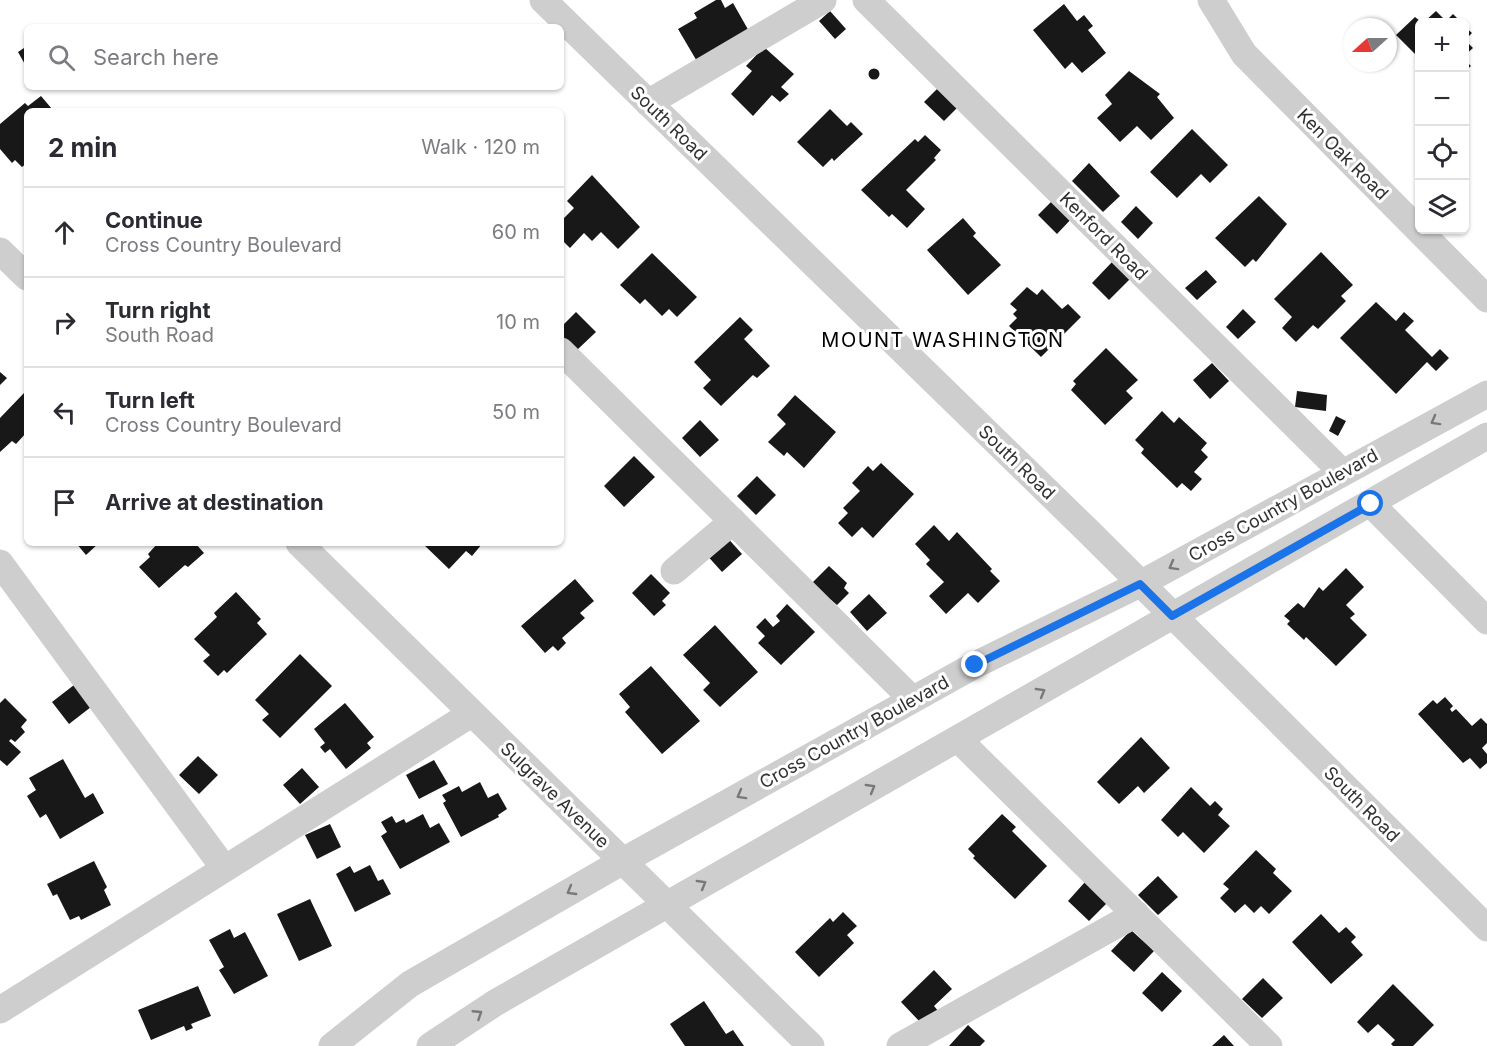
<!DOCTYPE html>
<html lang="en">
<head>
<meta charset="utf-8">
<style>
	body { margin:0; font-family:Inter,sans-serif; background:#f2f2f3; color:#2b2b33 }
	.controls { position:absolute; right:18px; top:18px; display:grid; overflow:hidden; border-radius:9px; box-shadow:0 2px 4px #0004 }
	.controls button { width:54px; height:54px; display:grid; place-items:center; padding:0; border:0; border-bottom:2px solid #e1e1e2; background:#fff; color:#2b2b33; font:30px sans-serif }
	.compass { position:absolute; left:1343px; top:18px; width:54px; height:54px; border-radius:50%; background:#fff; box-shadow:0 2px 4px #0004; rotate:249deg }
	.stop { position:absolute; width:18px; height:18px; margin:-14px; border:4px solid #1a73e8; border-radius:50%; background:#fff }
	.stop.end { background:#1a73e8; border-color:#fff; box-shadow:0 2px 6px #0008 }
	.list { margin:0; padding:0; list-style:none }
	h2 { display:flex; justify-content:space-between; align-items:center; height:78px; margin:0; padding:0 24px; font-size:26px }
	h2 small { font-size:20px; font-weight:400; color:#7c7c81 }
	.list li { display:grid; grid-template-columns:39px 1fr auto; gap:18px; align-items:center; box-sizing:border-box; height:90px; padding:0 24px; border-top:2px solid #e1e1e2 }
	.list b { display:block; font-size:22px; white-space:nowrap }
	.list p { margin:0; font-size:20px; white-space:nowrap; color:#7c7c81 }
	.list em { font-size:20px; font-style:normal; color:#7c7c81 }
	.icon { flex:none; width:33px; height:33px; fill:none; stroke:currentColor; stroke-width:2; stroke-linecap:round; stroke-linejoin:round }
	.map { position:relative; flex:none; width:1487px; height:1046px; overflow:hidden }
	.search { position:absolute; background:#fff; box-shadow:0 2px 4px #0004; left:24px; top:24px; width:540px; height:66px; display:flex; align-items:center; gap:15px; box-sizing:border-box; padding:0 21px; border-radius:9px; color:#7c7c81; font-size:22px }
	.panel { position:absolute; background:#fff; box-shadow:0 2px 4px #0004; left:24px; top:108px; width:540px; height:438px; border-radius:9px }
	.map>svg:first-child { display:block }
</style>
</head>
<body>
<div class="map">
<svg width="1487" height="1046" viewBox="0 0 1487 1046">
	<rect width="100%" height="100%" fill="#fff"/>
	<!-- building -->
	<path fill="#181818" d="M716,0H721L725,8L733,3L750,33L698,63L678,29L697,18L694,13Z
		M1064,4L1077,21L1084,15L1093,26L1088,30L1106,53L1082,73L1072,62L1065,69L1033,30Z
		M830,11L846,29L835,39L819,21Z
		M1436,11L1446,21L1453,14L1461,22H1424Z
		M1415,17L1420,21V59L1396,35Z
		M1464,26L1472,33L1465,40L1473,48L1464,56Z
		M27,46V68L18,52Z
		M764,47L794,74L781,87L789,94L780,102L772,95L753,116L731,94L752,71L746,66Z
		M1464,59L1471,66L1464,72Z
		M868.5 74a5.5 5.5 0 1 1 11 0a5.5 5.5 0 1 1-11 0Z
		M1129,71L1160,94L1157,97L1174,118L1151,140L1137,126L1120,142L1097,118L1112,104L1105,95Z
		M940,86L960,105L944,121L924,102Z
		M41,96L52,109L27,111V163L22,167L15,160L12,163L0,149V124L25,103L28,106Z
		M830,109L847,126L851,122L863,134L834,161L832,158L823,167L797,142Z
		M1192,129L1228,165L1210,183L1201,174L1177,198L1150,172Z
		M925,135L941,150L934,158L936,160L906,190L925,209L907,228L892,214L889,217L861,190L915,139L918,142Z
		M1089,163L1120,196L1103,212L1072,181Z
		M592,175L640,227L618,249L601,232L592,241L584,233L570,248L561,239V221L574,208L567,201Z
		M1259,196L1287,224L1256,262L1253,259L1245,267L1215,238Z
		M1055,198L1074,216L1057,234L1038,215Z
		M1136,206L1153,223L1138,239L1121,222Z
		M963,218L976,233L973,236L1001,265L968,295L927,250Z
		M1321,252L1353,285L1341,296L1346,301L1318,329L1313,325L1296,342L1282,328L1292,317L1274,299Z
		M652,253L697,297L677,317L669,309L662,316L645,299L640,304L620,285Z
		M1112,262L1130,279L1109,300L1092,283Z
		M1206,270L1217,282L1197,300L1185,288Z
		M1027,287L1037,295L1042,289L1062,309L1068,304L1081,317L1041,357L1009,326L1017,318L1013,314L1017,310L1010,304Z
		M1376,302L1396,321L1404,312L1414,321L1405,330L1432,357L1440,349L1449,358L1436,371L1427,362L1396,394L1340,338Z
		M1243,309L1256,322L1238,339L1226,327Z
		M576,312L596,332L577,350L561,335V327Z
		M740,317L753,330L744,339L770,366L757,378L753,375L721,406L703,388L711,380L694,362Z
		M1106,348L1138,380L1126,391L1133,398L1105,425L1071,390L1076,384L1073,381Z
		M1212,363L1229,381L1210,399L1193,380Z
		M0,372L7,378L0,385Z
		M1297,391L1327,395L1326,411L1295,407Z
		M24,393L27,397V432L16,444L12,441L0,452V418Z
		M795,395L836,432L804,468L787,452L784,456L768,442L786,424L777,415Z
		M1162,411L1174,423L1179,417L1207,443L1201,450L1208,457L1194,472L1202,479L1191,491L1182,483L1177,488L1141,453L1144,449L1135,440Z
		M1336,416L1346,421L1338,436L1329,431Z
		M700,420L719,440L700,457L682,438Z
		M634,456L655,477L624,507L604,486Z
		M881,463L914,494L873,538L862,527L852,537L838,523L848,513L843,508L860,491L852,483L868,466L873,471Z
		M757,476L776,495L756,515L737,496Z
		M934,525L949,541L957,532L992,569L990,571L1000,581L978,603L968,593L946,614L929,596L944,582L926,564L930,560L915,544Z
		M724,534L742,554L722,572L704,552Z
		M76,543H99L86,555Z
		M158,543H195L204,553L188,567L185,565L159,588L139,567L150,557L148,554Z
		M422,543H480L482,544L472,556L466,551L449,569Z
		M829,566L847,583L844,588L849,593L837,605L831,600L828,603L810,585Z
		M1346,568L1364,587L1346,605L1355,614L1350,618L1367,635L1336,666L1306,637L1304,640L1287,624L1290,621L1284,616L1298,603L1304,608L1319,587L1323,591Z
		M651,574L670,593L662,601L666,605L654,616L632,593Z
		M575,579L594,601L580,613L585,618L562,638L566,643L558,651L553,646L545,653L521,626Z
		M236,592L261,619L257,623L267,634L227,673L224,670L218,676L203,661L210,655L194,639L217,617L214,613Z
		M869,594L887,613L867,631L850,612Z
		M787,604L815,632L781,665L758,643L765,636L756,627L765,618L773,627L780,621L776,616Z
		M715,625L758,672L720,707L703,690L710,683L683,655Z
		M300,654L332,686L280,738L262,720L269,714L255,700Z
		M651,666L700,721L662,754L625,712L630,707L619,694Z
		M74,685L91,707L69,724L52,702Z
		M1445,697L1453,706L1450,709L1452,712L1456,709L1472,726L1481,718L1487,724V743L1482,748L1487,754V763L1480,769L1470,758L1463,763L1418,714L1433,700L1437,704Z
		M5,698L27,720L21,727L25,732L15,742L11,739L9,741L21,752L7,766L0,760V703Z
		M345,703L374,737L367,743L371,748L346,769L330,749L325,753L320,747L325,743L314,729Z
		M1141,737L1170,768L1144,793L1138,786L1119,804L1097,782Z
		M198,756L218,775L199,794L179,775Z
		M63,759L85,798L93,793L104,813L60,839L46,814L40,818L27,796L36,790L29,778Z
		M434,760L448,784L419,799L406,775Z
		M302,768L319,787L300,804L283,785Z
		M480,782L488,798L498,793L507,809L498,815L499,817L461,837L443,803L446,801L442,795L459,786L462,792Z
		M1191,787L1210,806L1215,801L1223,809L1218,815L1230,826L1204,853L1183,832L1178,837L1161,820Z
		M423,814L430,828L439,823L450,842L400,869L381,836L387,832L381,822L392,816L396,823L404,819L406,823Z
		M1002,814L1016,827L1012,831L1047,866L1015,899L973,858L975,856L968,849Z
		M330,824L341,847L317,859L305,835Z
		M1256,850L1276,869L1273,873L1292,891L1269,914L1261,906L1254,913L1245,904L1235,913L1220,898L1229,889L1223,884Z
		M94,861L107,887L104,890L111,905L81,920L79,916L70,920L57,894L53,896L47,884Z
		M370,865L378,881L383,879L391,894L355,912L336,874L350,866L354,873Z
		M1158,876L1178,897L1158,915L1138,895Z
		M1085,882L1107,903L1089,921L1068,901Z
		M310,899L332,946L299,961L277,914Z
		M843,912L857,926L847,935L854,943L819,977L795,952L830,918L833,922Z
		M1321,914L1339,933L1346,927L1356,937L1351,942L1363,955L1331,984L1292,942Z
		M230,929L234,938L245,932L268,976L234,994L219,970L224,967L209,940Z
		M1131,930L1154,951L1134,972L1111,951Z
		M934,970L952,989L934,1006L939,1012L920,1022L901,1002Z
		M1162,972L1182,991L1162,1012L1142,993Z
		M1263,978L1283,998L1262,1018L1242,999Z
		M1393,984L1434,1025L1413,1046H1393L1391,1044L1395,1040L1378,1024L1368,1033L1357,1022Z
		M198,986L211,1016L191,1024L193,1028L186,1031L184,1026L151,1040L138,1010Z
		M704,1001L726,1034L733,1030L744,1046H685L670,1024Z
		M968,1025L985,1041L980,1046H949Z
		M1224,1035L1234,1046H1212Z"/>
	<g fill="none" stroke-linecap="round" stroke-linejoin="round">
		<!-- minor -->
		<path stroke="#cecece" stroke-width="27" d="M543,0L1088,531L1487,928
			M866,0L1342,472
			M1211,0L1244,54L1487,299
			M648,103L823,0
			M0,251L27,277
			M561,351L912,699
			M1371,504L1487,621
			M299,543L811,1046
			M0,563L224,868
			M674,571L733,521
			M958,739L1269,1046
			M0,1010L471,714
			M332,1046L410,984L623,861L975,665L1140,584L1487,394
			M430,1046L495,1003L1487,436
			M900,1046L1136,914"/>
	</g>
	<!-- one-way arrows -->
	<defs><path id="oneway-chevron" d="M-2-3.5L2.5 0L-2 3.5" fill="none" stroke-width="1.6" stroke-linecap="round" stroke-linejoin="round" transform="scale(1.5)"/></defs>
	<g stroke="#787878">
		<use href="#oneway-chevron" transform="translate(1435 421) rotate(151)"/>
		<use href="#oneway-chevron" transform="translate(1173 566) rotate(151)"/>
		<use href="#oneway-chevron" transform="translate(1041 692) rotate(-30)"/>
		<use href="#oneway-chevron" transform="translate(871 788) rotate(-30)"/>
		<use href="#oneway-chevron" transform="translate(741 795) rotate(151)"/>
		<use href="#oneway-chevron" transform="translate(702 884) rotate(-30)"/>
		<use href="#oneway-chevron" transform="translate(571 891) rotate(150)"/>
		<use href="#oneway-chevron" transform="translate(478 1014) rotate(-33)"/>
	</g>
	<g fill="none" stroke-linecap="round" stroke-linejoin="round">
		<!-- route -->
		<path stroke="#1a73e8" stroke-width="8" d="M975,665L1140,584L1172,616L1371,504"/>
	</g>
	<g text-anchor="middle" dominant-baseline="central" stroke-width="6" stroke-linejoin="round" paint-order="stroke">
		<!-- street labels -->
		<g font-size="18" fill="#313131" stroke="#fff">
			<text transform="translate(669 123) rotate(44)">South Road</text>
			<text transform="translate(1343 154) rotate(45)">Ken Oak Road</text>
			<text transform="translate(1104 236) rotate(45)">Kenford Road</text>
			<text transform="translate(1017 462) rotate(44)">South Road</text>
			<text transform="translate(1283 505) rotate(-29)">Cross Country Boulevard</text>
			<text transform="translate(854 732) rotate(-29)">Cross Country Boulevard</text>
			<text transform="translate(555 795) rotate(44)">Sulgrave Avenue</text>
			<text transform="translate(1362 804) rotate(45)">South Road</text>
		</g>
		<!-- neighbourhood labels -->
		<g font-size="20" letter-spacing="1.5" fill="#000" stroke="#fff">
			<text x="943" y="340">MOUNT WASHINGTON</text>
		</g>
	</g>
</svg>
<div class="controls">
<button>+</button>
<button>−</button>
<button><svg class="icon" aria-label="locate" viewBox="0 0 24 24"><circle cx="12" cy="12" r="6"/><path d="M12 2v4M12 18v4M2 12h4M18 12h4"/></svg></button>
<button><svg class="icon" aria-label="layers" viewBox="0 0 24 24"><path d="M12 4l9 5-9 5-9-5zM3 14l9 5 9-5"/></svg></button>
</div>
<svg class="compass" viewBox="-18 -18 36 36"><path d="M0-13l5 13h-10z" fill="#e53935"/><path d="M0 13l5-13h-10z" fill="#7c7c81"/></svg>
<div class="stop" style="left:1371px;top:504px"></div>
<div class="stop end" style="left:975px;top:665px"></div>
<div class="search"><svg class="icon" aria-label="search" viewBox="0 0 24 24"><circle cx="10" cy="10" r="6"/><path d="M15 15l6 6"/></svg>Search here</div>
<section class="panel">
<h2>2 min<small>Walk · 120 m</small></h2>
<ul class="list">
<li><svg class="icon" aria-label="ahead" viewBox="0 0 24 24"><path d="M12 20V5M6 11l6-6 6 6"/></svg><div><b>Continue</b><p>Cross Country Boulevard</p></div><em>60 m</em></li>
<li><svg class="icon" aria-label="right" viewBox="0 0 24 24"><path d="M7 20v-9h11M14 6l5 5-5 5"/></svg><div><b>Turn right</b><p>South Road</p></div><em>10 m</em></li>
<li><svg class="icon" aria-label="left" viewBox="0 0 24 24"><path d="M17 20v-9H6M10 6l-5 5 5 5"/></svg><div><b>Turn left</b><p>Cross Country Boulevard</p></div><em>50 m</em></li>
<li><svg class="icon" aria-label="arrive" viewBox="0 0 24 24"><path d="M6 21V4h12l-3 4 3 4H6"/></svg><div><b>Arrive at destination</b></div></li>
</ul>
</section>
</div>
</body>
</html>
